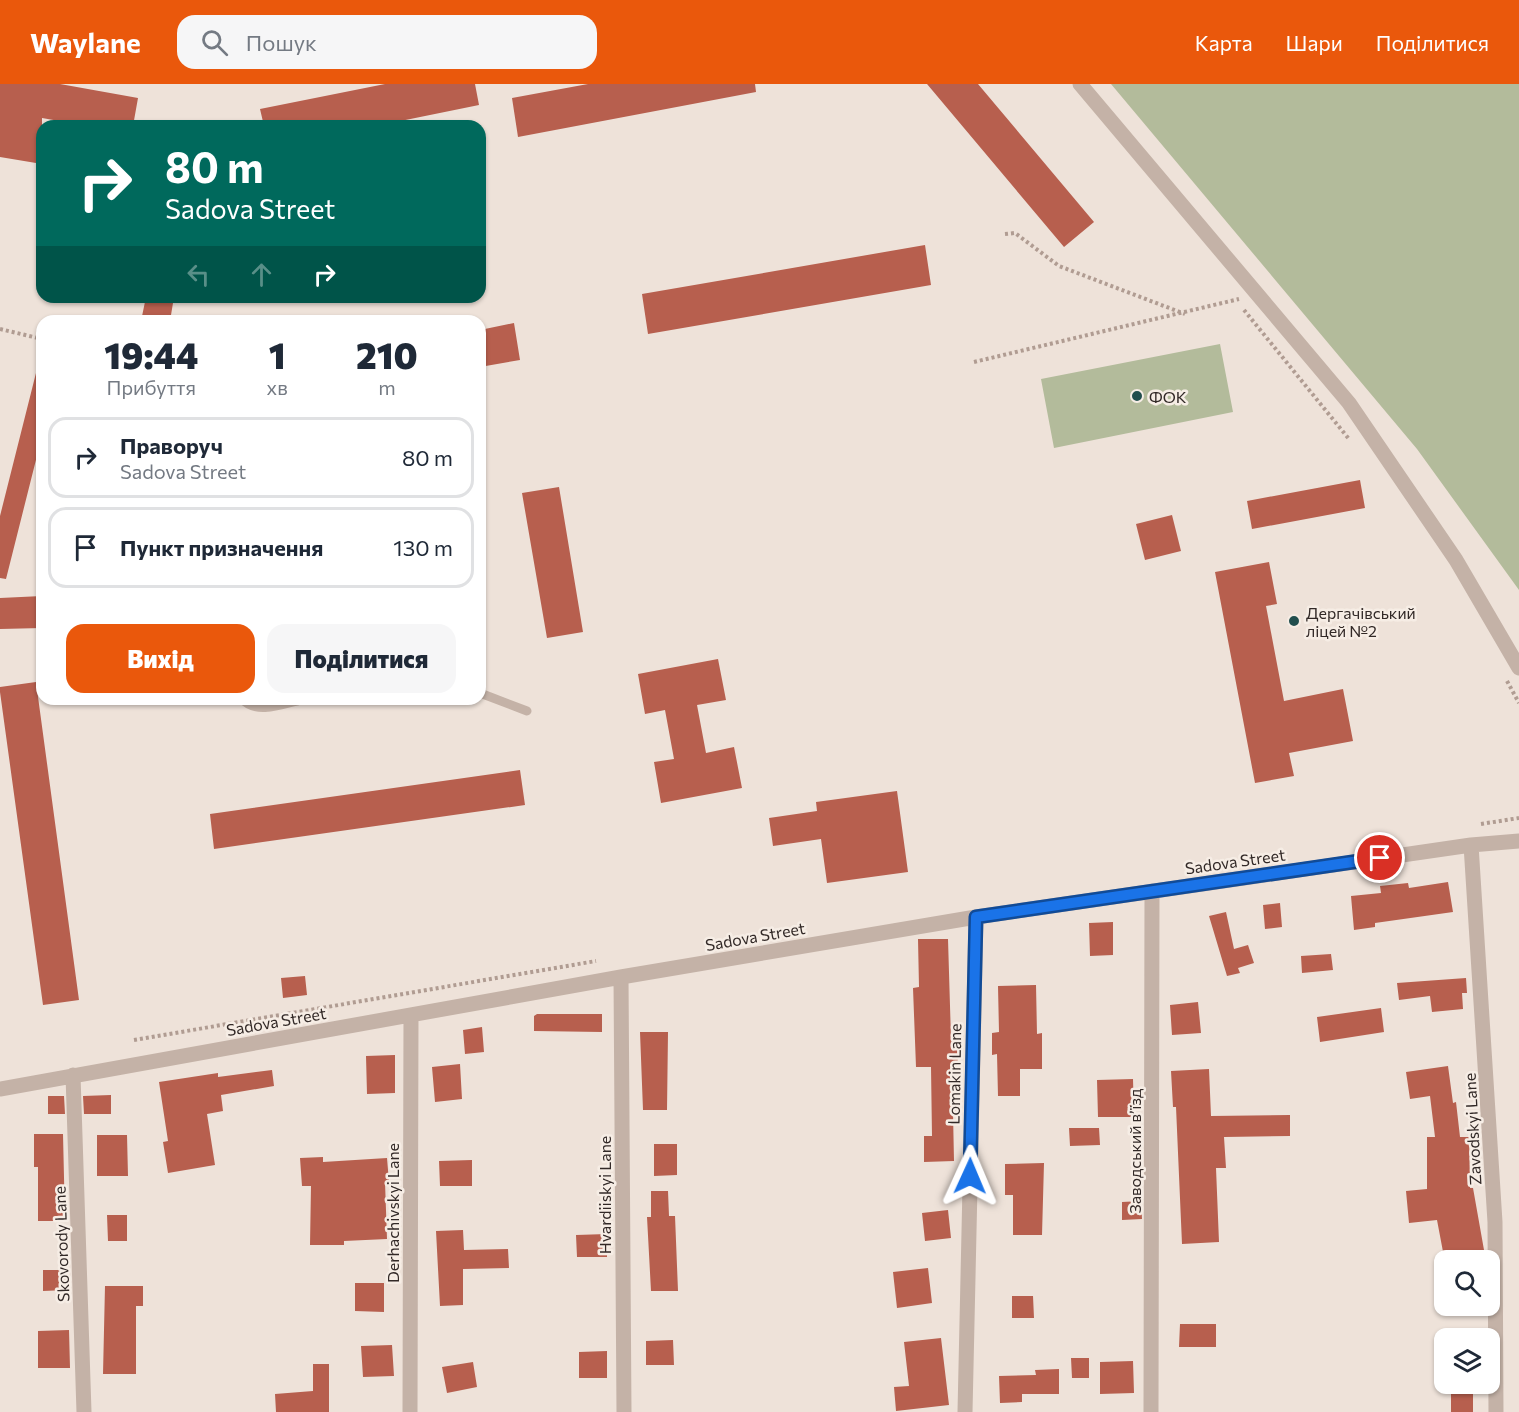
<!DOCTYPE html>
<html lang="uk">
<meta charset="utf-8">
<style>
:root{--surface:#fff;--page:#f6f6f7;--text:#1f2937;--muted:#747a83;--line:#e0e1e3;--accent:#ea580c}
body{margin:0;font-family:Commissioner,sans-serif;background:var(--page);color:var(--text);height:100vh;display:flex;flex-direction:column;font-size:22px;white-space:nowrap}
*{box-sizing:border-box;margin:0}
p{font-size:20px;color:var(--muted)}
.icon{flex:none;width:33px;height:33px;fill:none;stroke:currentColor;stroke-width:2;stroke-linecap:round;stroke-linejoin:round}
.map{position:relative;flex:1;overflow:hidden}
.drawer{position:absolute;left:36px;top:231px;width:450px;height:390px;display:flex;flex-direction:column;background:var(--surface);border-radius:18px;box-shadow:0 2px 4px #0004}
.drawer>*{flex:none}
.hud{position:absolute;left:36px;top:36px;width:450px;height:183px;border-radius:18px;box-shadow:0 2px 4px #0004;background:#00695c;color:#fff;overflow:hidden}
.tools{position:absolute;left:1434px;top:1166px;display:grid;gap:12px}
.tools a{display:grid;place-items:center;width:66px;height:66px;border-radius:12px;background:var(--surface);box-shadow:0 2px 4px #0004;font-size:30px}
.pin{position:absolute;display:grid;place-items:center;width:51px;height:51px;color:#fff;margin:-26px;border:3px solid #fff;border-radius:50%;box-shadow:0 2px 6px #0007}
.me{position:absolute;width:66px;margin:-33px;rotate:1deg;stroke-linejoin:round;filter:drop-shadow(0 0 4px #0008)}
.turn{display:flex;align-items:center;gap:21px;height:126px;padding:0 30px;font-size:27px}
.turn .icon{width:78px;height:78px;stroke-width:2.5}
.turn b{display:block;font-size:42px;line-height:51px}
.lanes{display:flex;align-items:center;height:57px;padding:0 30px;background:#0003;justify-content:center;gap:30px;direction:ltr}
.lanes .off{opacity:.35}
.eta{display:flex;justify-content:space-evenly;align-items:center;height:102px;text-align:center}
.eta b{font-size:36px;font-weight:800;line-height:42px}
.primary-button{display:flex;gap:12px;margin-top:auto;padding:12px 30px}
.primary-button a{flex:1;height:69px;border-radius:18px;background:var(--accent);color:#fff;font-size:24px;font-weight:800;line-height:69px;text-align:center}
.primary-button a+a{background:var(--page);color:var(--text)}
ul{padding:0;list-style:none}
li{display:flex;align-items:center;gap:18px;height:81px;margin:0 12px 9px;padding:0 18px;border:3px solid var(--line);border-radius:18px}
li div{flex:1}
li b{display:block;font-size:22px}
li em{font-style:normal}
header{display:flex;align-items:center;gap:36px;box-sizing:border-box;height:84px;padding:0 30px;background:var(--accent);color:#fff}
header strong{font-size:28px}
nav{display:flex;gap:33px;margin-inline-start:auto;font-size:21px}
.search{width:420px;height:54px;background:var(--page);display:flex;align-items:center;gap:15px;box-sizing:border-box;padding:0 21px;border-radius:18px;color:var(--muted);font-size:22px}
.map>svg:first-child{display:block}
</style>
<header>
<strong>Waylane</strong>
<div class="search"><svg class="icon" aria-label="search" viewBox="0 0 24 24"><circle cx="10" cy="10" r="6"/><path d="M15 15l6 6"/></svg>Пошук</div>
<nav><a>Карта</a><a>Шари</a><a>Поділитися</a></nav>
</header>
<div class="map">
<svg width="1519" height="1328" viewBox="0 0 1519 1328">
<rect width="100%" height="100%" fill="#eee2d9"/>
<!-- green -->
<path fill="#b3bb9b" d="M1111,0H1519V506L1417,365Z
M1220,260L1233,328L1054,364L1041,295Z"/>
<!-- building -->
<path fill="#b75f4e" d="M0,0H60L138,14L133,42H88L42,34V80L0,73Z
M385,0H475L479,21L376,42H264L260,25Z
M588,0H755L756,8L518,53L512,14Z
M927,0H978L1094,138L1064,163Z
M925,161L931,201L648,250L642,210Z
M146,213H174L170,237H141Z
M514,239L520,276L480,283V246Z
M36,289H42V352L6,495L0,494V432Z
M1360,396L1365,424L1252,445L1247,417Z
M559,403L583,548L547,554L522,409Z
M1172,431L1181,467L1145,476L1136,440Z
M1269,478L1277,520L1266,522L1284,617L1343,605L1353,657L1289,669L1294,692L1255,699L1215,488Z
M42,512V544L0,545V514Z
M718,575L726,616L697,621L706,669L734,663L742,704L661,719L654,678L674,675L665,626L645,630L638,590Z
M36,598L79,916L43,921L0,608V603Z
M520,686L525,721L214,765L210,730Z
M897,707L908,788L827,799L821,755L773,762L769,734L817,727L816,718Z
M1448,798L1453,828L1375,839V843L1354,846L1351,812L1381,809L1380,802L1408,799L1409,804Z
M1280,819L1282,843L1265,845L1263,821Z
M1226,828L1234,865L1248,861L1254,879L1238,884L1240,889L1227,892L1209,832Z
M1113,838V871L1090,872L1089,839Z
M918,855H948L951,955H958L957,1029H953L954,1077L924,1078V1052H932L931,983H916L913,904L919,903Z
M1331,870L1333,886L1302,889L1301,872Z
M305,892L307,911L283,914L281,894Z
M1466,894L1467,909H1462L1463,925L1432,928L1430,912L1399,916L1397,899Z
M1036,901L1037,950L1042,949V985H1020V1012H998L997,970L992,971V949L999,948L998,902Z
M1198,918L1201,949L1172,951L1170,921Z
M1381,924L1384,948L1320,958L1317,933Z
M537,930H602V948L534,947V932Z
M482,943L484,968L465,970L463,946Z
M640,948H668L667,1026H643Z
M395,971V1009L367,1010L366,972Z
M460,980L462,1015L435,1018L432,983Z
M1448,982L1453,1019L1456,1018L1460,1053H1469L1470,1104H1473L1484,1166L1444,1173L1437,1136L1409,1139L1406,1107L1427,1105V1053H1435L1430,1012L1410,1015L1406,988Z
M1209,985L1211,1032L1290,1031V1052L1224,1053L1226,1084H1216L1219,1158L1182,1160L1176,1023H1173L1171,987Z
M272,986L274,1002L221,1011L223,1027L207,1030L215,1081L168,1089L163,1058L168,1057L159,998L218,989V993Z
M1133,995L1134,1033H1098L1097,996Z
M111,1011V1030H84L83,1012Z
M48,1012H64L65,1030H48Z
M1069,1044H1099L1100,1061L1070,1062Z
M34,1050H63L65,1137H38V1083H34Z
M97,1051H127L128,1092H97Z
M654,1060H677V1091L654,1092Z
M323,1073V1078L387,1074L389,1098H385L387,1155L344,1157V1161H310L311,1102H302L300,1074Z
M472,1076V1102H440L439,1077Z
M1044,1079L1042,1151H1013V1111H1005V1080Z
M651,1107H668L669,1132H675L678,1207H651L647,1133H651Z
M1141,1117L1142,1135L1122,1136V1118Z
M948,1126L951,1154L925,1157L922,1129Z
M107,1131H127V1157H108Z
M463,1146L464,1166L508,1165L509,1184L463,1185V1221L440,1222L436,1147Z
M607,1150V1173H577L576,1151Z
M928,1184L932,1219L897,1224L893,1188Z
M43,1186H68L67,1206L43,1207Z
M355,1199H384V1228L355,1227Z
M105,1202H143V1222H136V1290H103Z
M1012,1212H1033L1034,1234H1012Z
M1180,1240H1216V1263H1179Z
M69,1246L70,1284H38V1247Z
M941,1254L949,1321L896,1327L894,1303L909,1302L904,1258Z
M673,1256L674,1281H646V1257Z
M392,1261L394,1292L363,1293L361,1262Z
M607,1267V1294H579V1268Z
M1071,1274H1089V1294H1072Z
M1133,1277L1134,1309L1100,1310V1278Z
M473,1278L477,1303L447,1309L442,1283Z
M313,1280H329V1328H276L275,1310L313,1307Z
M1059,1285V1310H1022V1318L1000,1319L999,1292L1036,1291L1035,1286Z
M1451,1306H1473V1328H1451Z"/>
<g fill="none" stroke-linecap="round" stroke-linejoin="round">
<!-- path -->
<path stroke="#b09c92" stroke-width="4" stroke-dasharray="3 3" stroke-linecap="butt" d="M1005,150L1015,149L1059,182L1185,230
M1244,226L1349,355
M0,245L42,255
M974,278L1239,215
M1507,597L1519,619
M1481,740L1519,734
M134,956L596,877"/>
<!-- service -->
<path stroke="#c4b2a7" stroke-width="9" d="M480,609L527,627
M242,615C256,632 286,619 305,615"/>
<!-- minor -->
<path stroke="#c4b2a7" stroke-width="15" d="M1471,761L1495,1138L1496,1328
M621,893L624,1328
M73,991L84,1328
M0,1005L621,893L976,833L1471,761L1519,757
M410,1328L411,931
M965,1328L976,833
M1151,1328L1152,807"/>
<!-- tertiary -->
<path stroke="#c4b2a7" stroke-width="15" d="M1080,0L1349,319L1456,476L1519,584"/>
</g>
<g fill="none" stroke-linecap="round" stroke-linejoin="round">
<defs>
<path id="route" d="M970,1092L976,833L1380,774"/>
</defs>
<!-- route casing -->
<use href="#route" stroke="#114b97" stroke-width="15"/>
<!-- route -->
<use href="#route" stroke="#1a73e8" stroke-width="10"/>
</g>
<!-- markers -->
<g fill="#214e4d" stroke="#f6ede5" stroke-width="2">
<circle cx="1137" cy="312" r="6"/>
<circle cx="1294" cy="537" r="6"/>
</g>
<g text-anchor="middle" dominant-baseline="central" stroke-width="5" stroke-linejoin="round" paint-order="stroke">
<!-- poi labels -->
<g font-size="16" fill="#322927" stroke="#f6ede5" text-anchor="start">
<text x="1149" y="312">ФОК</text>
<text x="1306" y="528">Дергачівський<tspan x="1306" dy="18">ліцей №2</tspan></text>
</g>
<!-- street labels -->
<g font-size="16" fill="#322927" stroke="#f6ede5">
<text transform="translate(1235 777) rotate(-8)">Sadova Street</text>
<text transform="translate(755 852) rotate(-10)">Sadova Street</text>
<text transform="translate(276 937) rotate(-10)">Sadova Street</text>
<text transform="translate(954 990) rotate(-89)">Lomakin Lane</text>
<text transform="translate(1472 1045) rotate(-93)">Zavodskyi Lane</text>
<text transform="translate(1134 1067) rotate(-90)">Заводський в’їзд</text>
<text transform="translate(604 1111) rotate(-90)">Hvardiiskyi Lane</text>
<text transform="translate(392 1129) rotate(-90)">Derhachivskyi Lane</text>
<text transform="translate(61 1160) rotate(-92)">Skovorody Lane</text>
</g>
</g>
</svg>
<div class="tools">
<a><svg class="icon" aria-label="search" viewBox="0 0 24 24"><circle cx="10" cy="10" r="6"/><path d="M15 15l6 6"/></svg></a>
<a><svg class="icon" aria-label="layers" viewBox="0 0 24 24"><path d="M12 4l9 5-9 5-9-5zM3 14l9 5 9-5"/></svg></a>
</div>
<div class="pin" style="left:1380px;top:774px;background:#d93025"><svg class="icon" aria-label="arrive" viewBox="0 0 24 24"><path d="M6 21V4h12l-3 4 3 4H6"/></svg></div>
<svg class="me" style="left:970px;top:1092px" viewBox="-20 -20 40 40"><path d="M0-17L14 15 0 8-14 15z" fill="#1a73e8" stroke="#fff" stroke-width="4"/></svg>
<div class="hud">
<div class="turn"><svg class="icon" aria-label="right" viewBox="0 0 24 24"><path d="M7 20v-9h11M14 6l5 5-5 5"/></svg><div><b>80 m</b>Sadova Street</div></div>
<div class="lanes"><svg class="icon off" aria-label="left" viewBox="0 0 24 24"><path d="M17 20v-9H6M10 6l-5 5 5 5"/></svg><svg class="icon off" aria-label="ahead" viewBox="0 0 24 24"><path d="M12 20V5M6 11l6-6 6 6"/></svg><svg class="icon" aria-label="right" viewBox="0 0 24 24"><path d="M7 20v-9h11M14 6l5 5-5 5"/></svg></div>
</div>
<section class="drawer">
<div class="eta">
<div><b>19:44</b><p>Прибуття</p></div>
<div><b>1</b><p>хв</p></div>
<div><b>210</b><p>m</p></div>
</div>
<ul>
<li><svg class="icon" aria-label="right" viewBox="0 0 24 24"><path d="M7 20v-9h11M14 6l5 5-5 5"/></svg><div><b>Праворуч</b><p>Sadova Street</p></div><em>80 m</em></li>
<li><svg class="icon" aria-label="arrive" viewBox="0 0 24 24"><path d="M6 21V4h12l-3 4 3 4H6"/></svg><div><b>Пункт призначення</b></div><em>130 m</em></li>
</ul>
<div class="primary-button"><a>Вихід</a><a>Поділитися</a></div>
</section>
</div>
